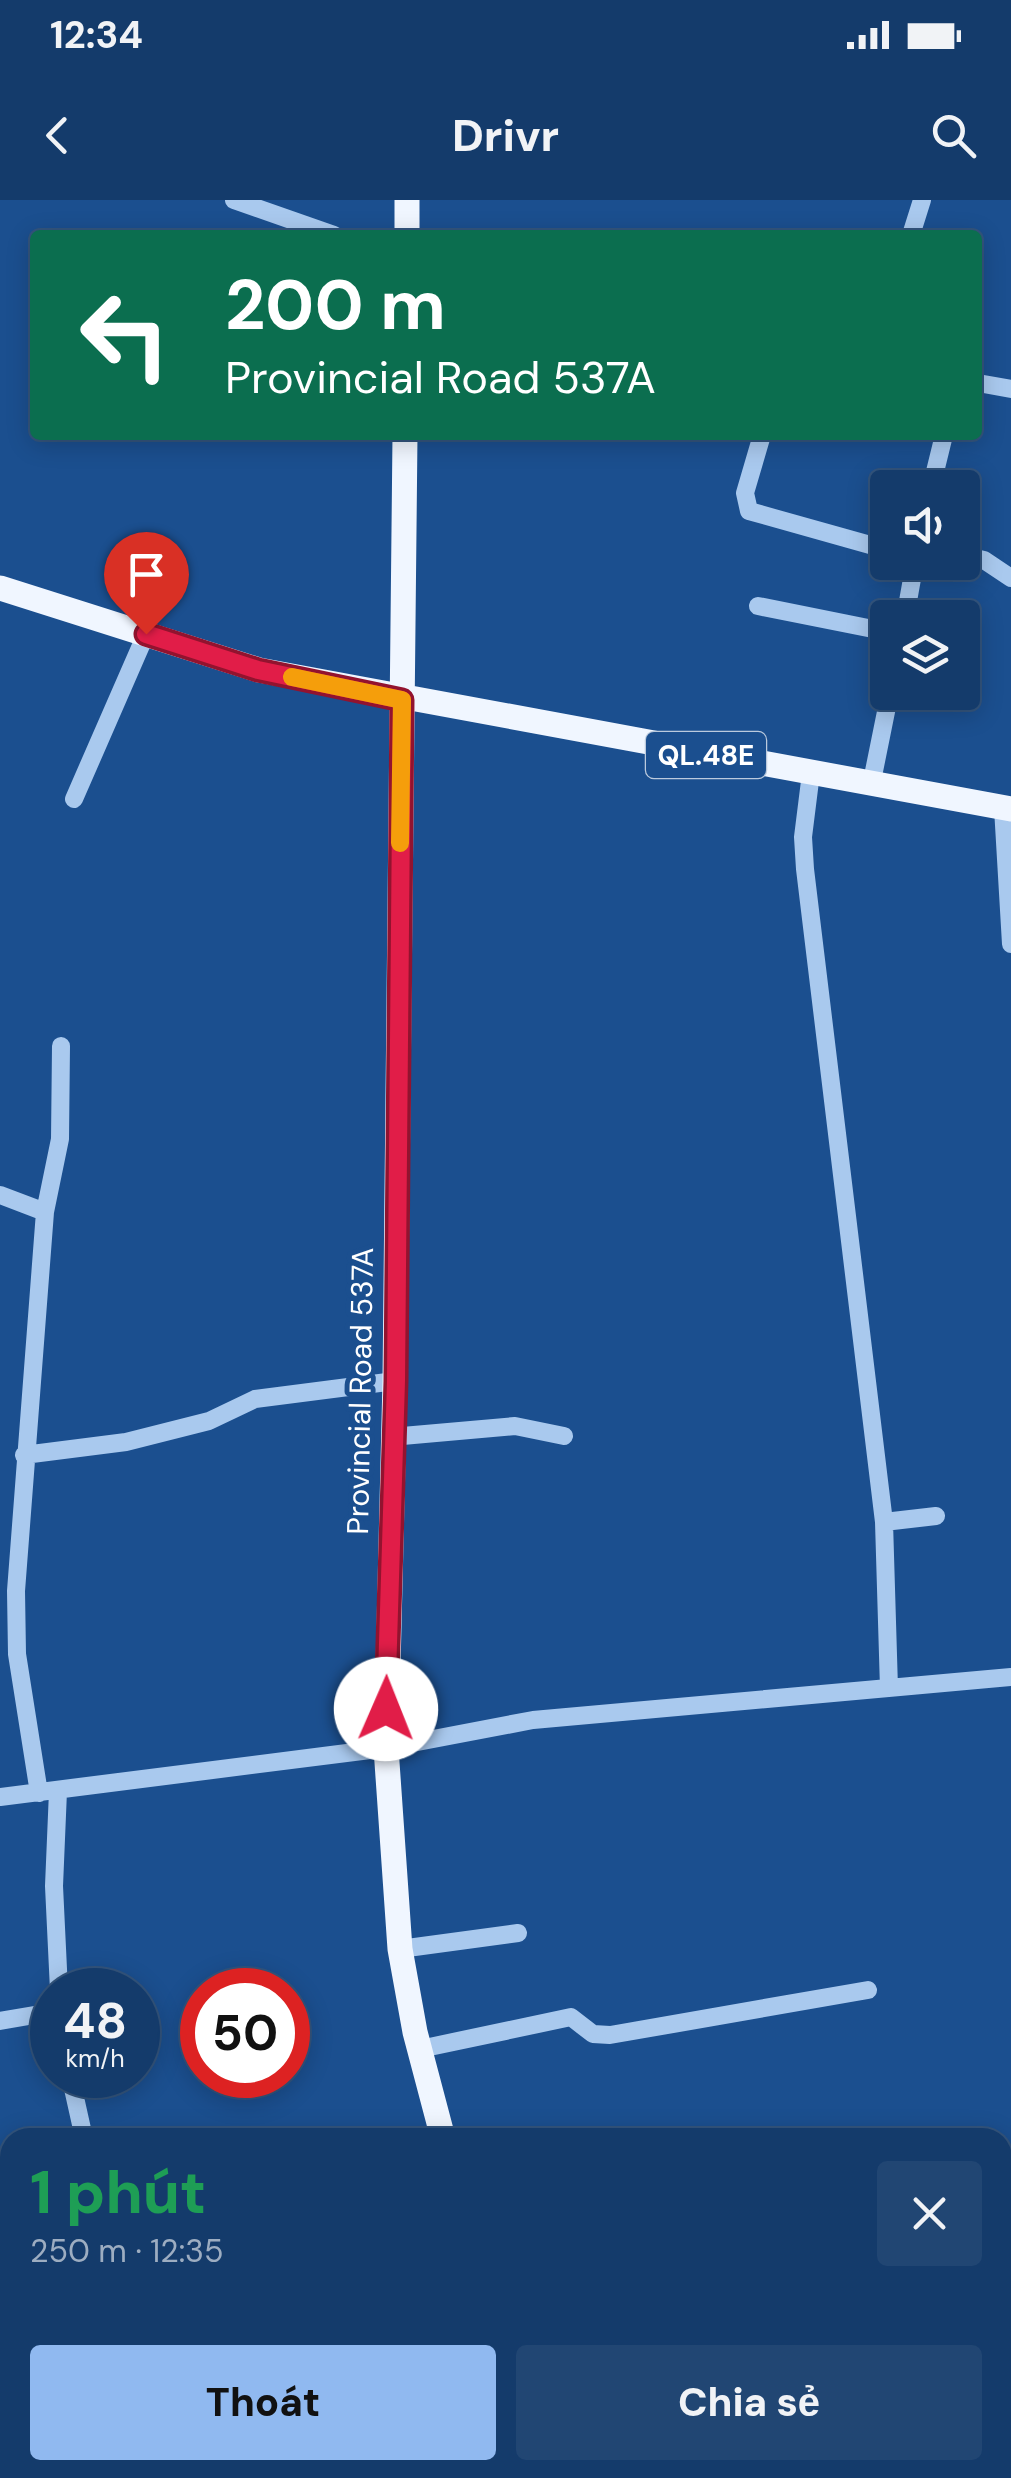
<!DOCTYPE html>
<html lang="vi">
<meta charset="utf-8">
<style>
:root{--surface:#143b6b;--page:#214673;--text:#f1f3f6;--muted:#9dadc1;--line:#33557e;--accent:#90b9f0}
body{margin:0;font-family:"DM Sans",sans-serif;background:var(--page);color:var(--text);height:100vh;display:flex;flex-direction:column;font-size:38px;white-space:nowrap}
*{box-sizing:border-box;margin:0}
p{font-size:32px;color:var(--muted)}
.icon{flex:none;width:55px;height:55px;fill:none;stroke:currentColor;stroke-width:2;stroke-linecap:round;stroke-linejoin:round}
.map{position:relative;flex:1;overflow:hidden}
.sheet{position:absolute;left:0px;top:1928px;width:1012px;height:352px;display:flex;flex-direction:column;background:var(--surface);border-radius:30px 30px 0 0;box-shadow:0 5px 25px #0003,0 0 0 2px var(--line)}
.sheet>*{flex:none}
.banner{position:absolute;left:30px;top:30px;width:952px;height:210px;border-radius:10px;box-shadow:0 5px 25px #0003,0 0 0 2px var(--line);background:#0b6e4f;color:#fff;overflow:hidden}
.fabs{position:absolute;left:870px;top:270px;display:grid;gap:20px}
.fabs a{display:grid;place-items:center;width:110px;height:110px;border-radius:10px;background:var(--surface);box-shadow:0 5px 25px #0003,0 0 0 2px var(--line);font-size:50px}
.speed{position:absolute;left:30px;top:1768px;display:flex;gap:20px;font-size:50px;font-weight:700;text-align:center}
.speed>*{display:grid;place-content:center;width:130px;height:130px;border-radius:50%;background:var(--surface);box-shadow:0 5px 25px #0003,0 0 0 2px var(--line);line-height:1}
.speed small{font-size:25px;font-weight:400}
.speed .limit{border:15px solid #d22;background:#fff;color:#111}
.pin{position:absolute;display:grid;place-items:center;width:85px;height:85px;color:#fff;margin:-102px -42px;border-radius:50% 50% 50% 0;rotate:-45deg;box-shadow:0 0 10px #0007}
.pin .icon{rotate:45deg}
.me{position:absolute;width:110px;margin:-55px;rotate:1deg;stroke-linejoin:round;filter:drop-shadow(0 0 8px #0008)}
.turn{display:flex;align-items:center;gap:35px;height:210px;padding:0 30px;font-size:45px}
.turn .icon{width:130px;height:130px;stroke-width:2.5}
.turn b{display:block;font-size:70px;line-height:85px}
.round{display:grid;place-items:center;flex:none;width:105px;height:105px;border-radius:10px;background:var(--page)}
.headline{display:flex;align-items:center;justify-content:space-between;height:170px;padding:0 30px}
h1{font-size:60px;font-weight:800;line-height:75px;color:#1e9e55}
.button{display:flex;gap:20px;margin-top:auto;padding:20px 30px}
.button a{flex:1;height:115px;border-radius:10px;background:var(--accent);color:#111;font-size:40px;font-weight:800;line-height:115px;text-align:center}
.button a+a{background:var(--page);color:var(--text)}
.status{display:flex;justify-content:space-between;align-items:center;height:70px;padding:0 50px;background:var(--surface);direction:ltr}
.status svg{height:28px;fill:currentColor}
header{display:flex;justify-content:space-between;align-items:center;height:130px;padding:0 30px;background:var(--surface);font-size:45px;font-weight:800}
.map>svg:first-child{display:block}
</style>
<div class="status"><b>12:34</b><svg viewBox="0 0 49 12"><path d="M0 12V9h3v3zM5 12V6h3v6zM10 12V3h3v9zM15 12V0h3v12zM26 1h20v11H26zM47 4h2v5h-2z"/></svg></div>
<header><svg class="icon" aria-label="back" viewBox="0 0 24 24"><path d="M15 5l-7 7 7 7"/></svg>Drivr<svg class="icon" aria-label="search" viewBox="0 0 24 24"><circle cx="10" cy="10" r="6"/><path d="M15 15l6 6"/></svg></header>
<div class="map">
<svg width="1011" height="2278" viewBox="0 0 1011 2278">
<rect width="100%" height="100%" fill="#1b4f8f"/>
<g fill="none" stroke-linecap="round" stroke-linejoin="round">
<!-- minor -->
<path stroke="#a9c9ee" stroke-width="18" d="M234,0L334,35
M911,35L922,0
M978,183L1011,189
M762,235L745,293L749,311L888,350
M931,288L944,235
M962,355L984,360L1011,378
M758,406L888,432
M905,418L915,362
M811,573L803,637L805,669L884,1322L889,1488
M872,581L890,492
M74,599L146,434
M1003,608L1011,744
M0,995L45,1012
M391,1237L515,1226L564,1236
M24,1255L126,1242L209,1221L255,1199L395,1181
M884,1322L936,1316
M58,1591L54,1686L59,1790
M39,1593L17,1454L16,1391L45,1012L60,939L61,846
M0,1597L386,1548L533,1520L1011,1477
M400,1749L518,1733
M0,1821L52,1812
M420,1849L571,1817L593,1834L610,1835L868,1790
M70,1875L84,1938
M154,2270L155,2278"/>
<!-- major -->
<path stroke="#f0f6ff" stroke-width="25" d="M407,35V0
M405,235L395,1181L386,1548L400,1749L415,1832L443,1938
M0,388L259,470L1011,609
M672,2270L678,2278"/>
</g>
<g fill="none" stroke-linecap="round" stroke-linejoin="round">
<defs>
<path id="route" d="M146,434L258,470L402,500L396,1181L386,1509"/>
</defs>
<!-- route casing -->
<use href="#route" stroke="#92132f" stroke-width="25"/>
<!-- route -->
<use href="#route" stroke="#e11d48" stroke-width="18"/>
<!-- slow -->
<path stroke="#f59e0b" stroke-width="18" d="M292,477L402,500L400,643"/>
</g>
<g text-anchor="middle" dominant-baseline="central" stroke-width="10" stroke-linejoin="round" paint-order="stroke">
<!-- shield labels -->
<rect fill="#1b4f8f" stroke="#bbcadd" stroke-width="2.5" x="646" y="532" width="120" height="46" rx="8"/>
<g font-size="28" font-weight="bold" fill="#fff">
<text x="706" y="555">QL.48E</text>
</g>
<!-- street labels -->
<g font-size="30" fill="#fff" stroke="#1b4f8f">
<text transform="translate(360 1191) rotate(-89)">Provincial Road 537A</text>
</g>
</g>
</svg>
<div class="fabs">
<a><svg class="icon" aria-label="sound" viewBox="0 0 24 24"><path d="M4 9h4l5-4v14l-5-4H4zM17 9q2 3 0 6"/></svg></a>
<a><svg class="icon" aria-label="layers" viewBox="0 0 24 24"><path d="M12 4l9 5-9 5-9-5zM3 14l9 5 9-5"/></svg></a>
</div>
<div class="speed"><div>48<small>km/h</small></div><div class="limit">50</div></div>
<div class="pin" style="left:146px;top:434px;background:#d93025"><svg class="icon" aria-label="arrive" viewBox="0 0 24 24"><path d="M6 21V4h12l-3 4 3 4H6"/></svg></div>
<svg class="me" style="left:386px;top:1509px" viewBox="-20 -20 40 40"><circle r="19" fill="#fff"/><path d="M0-13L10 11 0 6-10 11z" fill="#e11d48"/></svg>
<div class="banner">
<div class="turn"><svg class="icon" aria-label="left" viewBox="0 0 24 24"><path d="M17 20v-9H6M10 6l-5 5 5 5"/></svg><div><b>200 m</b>Provincial Road 537A</div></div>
</div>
<section class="sheet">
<div class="headline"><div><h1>1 phút</h1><p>250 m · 12:35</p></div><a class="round"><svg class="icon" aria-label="close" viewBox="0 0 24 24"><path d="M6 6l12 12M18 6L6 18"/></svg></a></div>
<div class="button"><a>Thoát</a><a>Chia sẻ</a></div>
</section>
</div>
